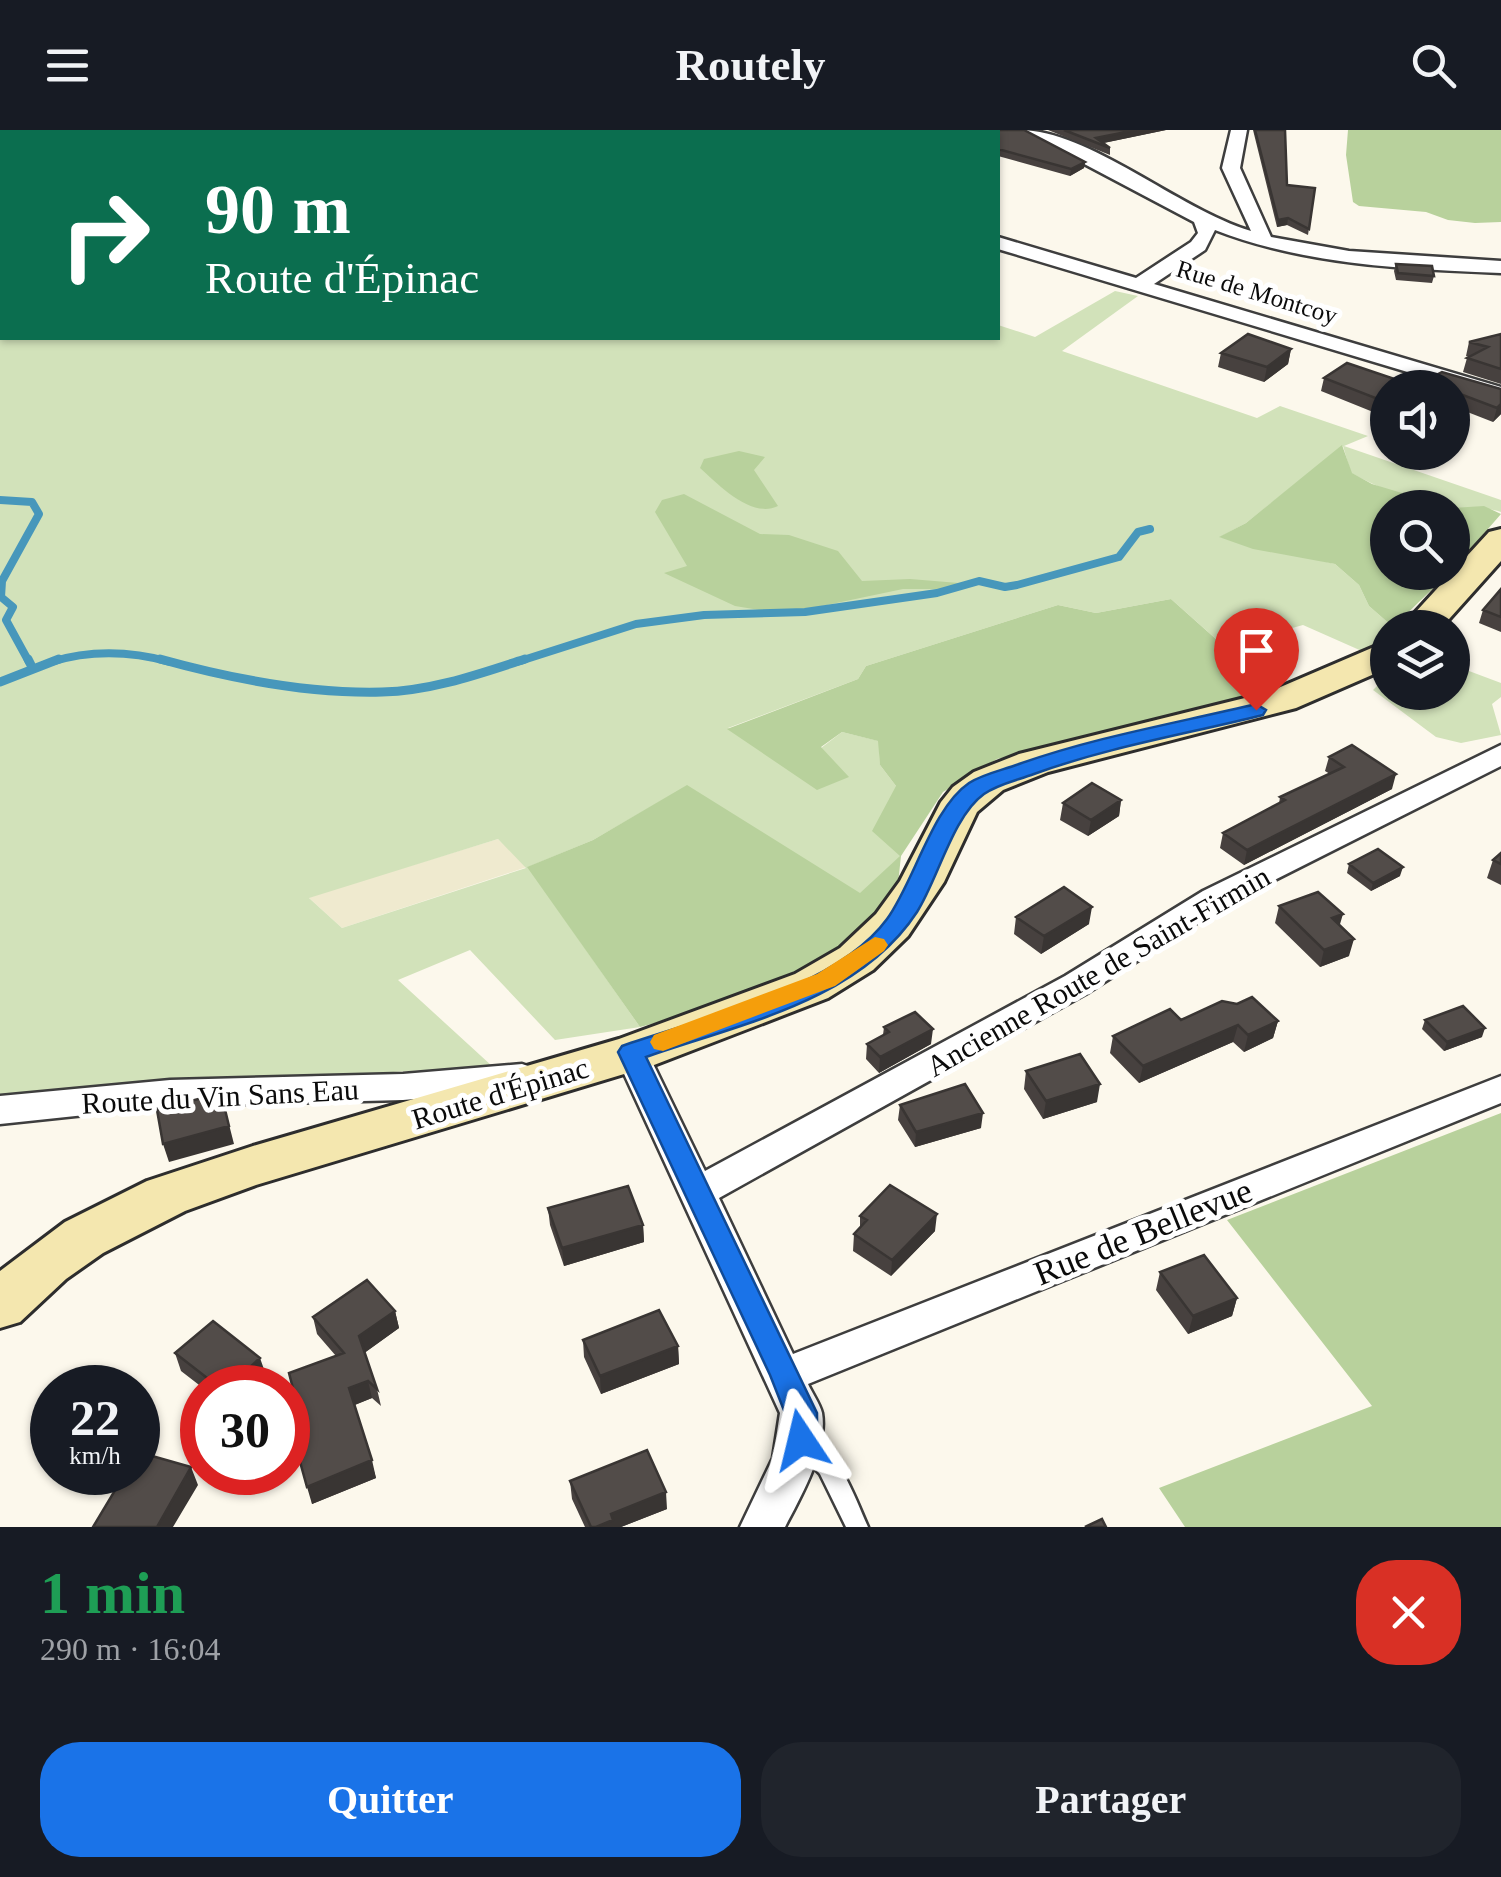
<!DOCTYPE html>
<html lang="fr">
<meta charset="utf-8">
<style>
:root{--surface:#171b24;--page:#20242c;--text:#f1f3f6;--muted:#9ea1a6;--accent:#1a73e8}
body{margin:0;font-family:Georgia,serif;background:var(--page);color:var(--text);height:100vh;display:flex;flex-direction:column;font-size:38px;white-space:nowrap}
*{box-sizing:border-box;margin:0}
p{font-size:32px;color:var(--muted)}
.icon{flex:none;width:55px;height:55px;fill:none;stroke:currentColor;stroke-width:2;stroke-linecap:round;stroke-linejoin:round}
.map{position:relative;height:1397px;overflow:hidden}
.sheet{display:flex;flex-direction:column;background:var(--surface);flex:1}
.sheet>*{flex:none}
.hud{position:absolute;left:0px;top:0px;width:1000px;height:210px;box-shadow:0 2px 8px #0004;background:#0b6e4f;color:#fff;overflow:hidden}
.fabs{position:absolute;left:1370px;top:240px;display:grid;gap:20px}
.fabs a{display:grid;place-items:center;width:100px;height:100px;border-radius:50%;background:var(--surface);box-shadow:0 2px 8px #0004;font-size:50px}
.speed{position:absolute;left:30px;top:1235px;display:flex;gap:20px;font-size:50px;font-weight:700;text-align:center}
.speed>*{display:grid;place-content:center;width:130px;height:130px;border-radius:50%;background:var(--surface);box-shadow:0 2px 8px #0004;line-height:1}
.speed small{font-size:25px;font-weight:400}
.speed .limit{border:15px solid #d22;background:#fff;color:#111}
.pin{position:absolute;display:grid;place-items:center;width:85px;height:85px;color:#fff;margin:-102px -42px;border-radius:50% 50% 50% 0;rotate:-45deg;box-shadow:0 0 10px #0007}
.pin .icon{rotate:45deg}
.me{position:absolute;width:110px;margin:-55px;rotate:350deg;stroke-linejoin:round;filter:drop-shadow(0 0 8px #0008)}
.turn{display:flex;align-items:center;gap:35px;height:210px;padding:0 40px;font-size:45px}
.turn .icon{width:130px;height:130px;stroke-width:2.5}
.turn b{display:block;font-size:70px;line-height:85px}
.round{display:grid;place-items:center;flex:none;width:105px;height:105px;border-radius:40px;background:var(--page)}
.head{display:flex;align-items:center;justify-content:space-between;height:170px;padding:0 40px}
h1{font-size:60px;font-weight:800;line-height:75px;color:#1e9e55}
.primary-button{display:flex;gap:20px;margin-top:auto;padding:20px 40px}
.primary-button a{flex:1;height:115px;border-radius:40px;background:var(--accent);color:#fff;font-size:40px;font-weight:800;line-height:115px;text-align:center}
.primary-button a+a{background:var(--page);color:var(--text)}
header{display:flex;justify-content:space-between;align-items:center;height:130px;padding:0 40px;background:var(--surface);font-size:45px;font-weight:800}
.map>svg:first-child{display:block}
</style>
<header><svg class="icon" aria-label="menu" viewBox="0 0 24 24"><path d="M4 6h16M4 12h16M4 18h16"/></svg>Routely<svg class="icon" aria-label="search" viewBox="0 0 24 24"><circle cx="10" cy="10" r="6"/><path d="M15 15l6 6"/></svg></header>
<div class="map">
<svg width="1501" height="1397" viewBox="0 0 1501 1397">
<rect width="100%" height="100%" fill="#fcf8ec"/>
<!-- farmland -->
<path fill="#efeacf" d="M498,709L527,737L342,798L308,767Z"/>
<!-- green -->
<path fill="#d2e2ba" fill-rule="evenodd" d="M0,63L2,208H998V195L1035,207L1115,161L1138,166L1062,221L1257,288L1280,276L1368,306L1344,316L1501,370V382C1481,375 1464,380 1444,377C1413,372 1379,358 1351,343L1343,316L1246,393L1220,407L1335,434L1359,455L1369,476L1393,497L1364,522L1303,495L1225,517L1171,469L1096,483L1058,475L866,536L858,549L728,598L761,621L848,647L821,618L842,602L879,611L880,635L896,656L901,726L860,764L687,656L593,710L528,737L640,897L555,910L470,820L398,850L492,936L0,966ZM498,709L526,738L342,798L309,768Z
M1453,535L1501,553V567L1492,574L1501,605L1461,613L1436,607L1373,560L1387,546L1388,562H1452Z"/>
<!-- forest -->
<path fill="#b8d19c" d="M1348,0H1501V92L1475,93L1448,90L1426,82L1359,76L1353,72L1346,25Z
M1342,315L1352,343L1372,354L1452,378H1388V442L1449,443L1393,497L1369,476L1359,455L1335,434L1253,419L1219,407L1246,393Z
M739,321L765,327L754,340L778,376C751,389 719,355 700,338L704,329Z
M684,364L760,404L789,405L838,421L862,451L910,449L959,453L951,459H903L784,484L735,476L664,443L687,436L655,382L662,370Z
M1484,376L1501,384L1453,439L1452,378Z
M1171,469L1273,560L1224,576L997,629L943,662L901,726L898,754L873,796L813,840L716,877L640,897L527,737L593,710L687,655L860,763L900,726L872,701L896,656L880,635L878,611L842,602L821,617L849,647L817,660L727,599L858,549L866,536L1058,475L1096,483Z
M1501,983V1397H1185L1159,1358L1372,1276L1227,1090Z"/>
<g fill="none" stroke-linecap="round" stroke-linejoin="round">
<!-- stream-far1 -->
<path stroke="#4797bb" stroke-width="8" d="M0,370L32,372L39,384L2,451L1,467L13,477L6,490L29,532
M51,532C90,520 130,521 170,532
M517,532L636,494L704,485L805,482L937,463L979,451L1005,457L1017,455L1119,427L1138,402L1150,399"/>
<!-- stream -->
<path stroke="#4797bb" stroke-width="9" d="M28,529L32,537
M160,529C232,549 307,564 382,562C431,561 479,544 525,529
M0,552L59,529"/>
<defs>
<path id="service" d="M804,1304C838,1317 854,1366 868,1397H846L820,1344L797,1320L793,1313L797,1306Z"/>
<path id="minor" d="M612,0H636L637,2H614Z
M1020,0C1089,0 1178,79 1251,101L1222,38L1231,0H1247L1240,38L1271,107L1349,121L1501,131V143C1404,139 1305,135 1215,100L1205,120L1154,154L1501,257V270L998,119V107L1136,148L1191,112L1198,103L1194,92Z
M1501,615V636L1225,775L1089,862L719,1068L793,1224L1501,946V973L808,1254C812,1263 820,1274 822,1283C828,1320 801,1366 785,1397H740L773,1328L780,1283L614,922L619,913L631,909L643,913L705,1041L1065,846L1203,761Z
M522,934L534,938L539,947L534,956L522,960L403,970L170,976L0,994V966L170,950L403,944Z"/>
<path id="secondary" d="M1501,399V431L1441,498H1401L1489,402Z
M1388,511V538L1296,578L1048,642L1003,660L977,682L944,752L908,806L873,840L828,868L654,935L256,1055L185,1081L103,1123L66,1149L20,1192L0,1198V1141L65,1092L147,1051L253,1016L619,909L795,844L840,818L876,784L900,751L941,672L953,657L974,642L1019,624L1269,562Z"/>
</defs>
<!-- service casing -->
<use href="#service" stroke="#3e3e3e" stroke-width="5"/>
<!-- minor casing -->
<use href="#minor" stroke="#3e3e3e" stroke-width="5"/>
<!-- secondary casing -->
<use href="#secondary" stroke="#2d2d2d" stroke-width="6"/>
<!-- service -->
<use href="#service" fill="#fff" fill-rule="evenodd"/>
<!-- minor -->
<use href="#minor" fill="#fff" fill-rule="evenodd"/>
<!-- secondary -->
<use href="#secondary" fill="#f4e7af" fill-rule="evenodd"/>
</g>
<!-- wall -->
<path fill="#47413f" d="M1048,0H1166L1103,13L1110,18V25Z
M1253,0H1285L1287,55L1315,58L1308,105L1287,95L1277,97Z
M998,2L1085,32L1084,38L1070,46L998,26Z
M1396,134L1434,146L1432,153L1396,150L1394,141Z
M1501,204V254L1463,242L1467,228L1470,227L1466,226L1469,212Z
M1291,219L1288,234L1264,252L1218,237L1221,223Z
M1324,248L1415,256L1501,259V284L1493,292L1452,276V258H1388V288L1321,261Z
M1501,459V502L1479,493L1483,480Z
M1329,627L1392,659L1244,735L1220,718L1223,703L1279,674L1280,667L1330,644L1325,641Z
M1121,670L1119,686L1088,706L1060,690L1063,673Z
M1501,723V755L1487,748L1493,730Z
M1349,734L1400,746L1371,761L1347,743Z
M1279,776L1340,795L1349,826L1320,837L1275,793Z
M1016,787L1089,794L1041,824L1014,804Z
M1181,890L1278,891L1273,908L1244,922L1233,912L1139,953L1110,923L1113,906Z
M1425,890L1482,907L1444,921L1422,899Z
M884,897L931,914L879,943L866,929L867,914L883,905Z
M1026,941L1097,972L1043,989L1024,959Z
M900,975L981,998L915,1017L898,990Z
M548,1078L643,1095L644,1112L564,1136L550,1095Z
M860,1086L935,1101L891,1146L853,1121L854,1104L860,1098Z
M1160,1142L1237,1168L1232,1186L1188,1204L1156,1160Z
M395,1181L399,1198L364,1223L377,1259L381,1276L372,1268L355,1275L376,1348L312,1374L307,1313L336,1226L317,1204L313,1187Z
M583,1210L678,1216L679,1234L601,1264L584,1227Z
M175,1223L266,1245L252,1258H203L181,1241Z
M570,1351L667,1379L621,1397H585L572,1369Z"/>
<!-- shaded-wall -->
<path fill="#393533" d="M449,0H475V2H437Z
M1136,0H1166L1099,14L1096,8Z
M1085,32L1084,38L1070,46L1071,39Z
M1288,88L1287,95L1277,97L1278,90Z
M1291,219L1288,234L1264,252L1267,237Z
M1501,274V284L1493,292L1497,278Z
M1396,644L1392,659L1244,735L1247,720Z
M1121,670L1119,686L1088,706L1091,690Z
M1403,737L1400,746L1371,761L1373,753Z
M1092,777L1089,794L1041,824L1044,806Z
M1343,784L1338,801L1332,788Z
M1354,809L1349,826L1320,837L1324,820Z
M1278,891L1273,908L1244,922L1248,905Z
M1238,895L1233,912L1139,953L1143,936Z
M1485,898L1482,907L1444,921L1447,912Z
M933,899L931,914L879,943L880,927Z
M1100,954L1097,972L1043,989L1046,971Z
M221,963L234,1014L169,1032L163,1014Z
M983,983L981,998L915,1017L916,1002Z
M937,1084L935,1101L891,1146L892,1130Z
M643,1095L644,1112L564,1136L562,1118Z
M1237,1168L1232,1186L1188,1204L1193,1186Z
M395,1181L399,1198L363,1224L359,1206Z
M678,1216L679,1234L601,1264L600,1246Z
M260,1228L266,1245L252,1258H227Z
M368,1251L372,1268L354,1275L349,1258Z
M372,1330L376,1348L312,1374L307,1357Z
M191,1337L198,1355L173,1397H157Z
M666,1362L667,1379L621,1397H596L611,1384Z"/>
<!-- building -->
<path fill="#524c49" stroke="#393533" stroke-width="2.5" d="M13,0H278L275,2H10Z
M343,0H449L437,2H341Z
M982,0H1024L1085,32L1071,39L998,19V2H978Z
M1064,0H1136L1096,8L1110,18Z
M1255,0H1285L1287,55L1315,58L1309,99L1288,88L1278,90Z
M1396,134L1432,136L1434,146L1398,143Z
M1248,204L1291,219L1267,237L1221,223Z
M1501,204V239L1467,228L1488,217L1469,212Z
M1347,233L1415,256L1442,242L1501,259V274L1497,278L1452,261V258H1388V273L1324,248Z
M1501,459V487L1483,480Z
M1352,615L1396,644L1247,720L1223,703L1285,670L1280,667L1344,637L1329,627Z
M1092,653L1121,670L1091,690L1063,673Z
M1378,719L1403,737L1373,753L1349,734Z
M1501,723V734L1493,730Z
M1064,757L1092,777L1044,806L1016,787Z
M1318,762L1343,784L1332,788L1354,809L1324,820L1279,776Z
M1252,867L1278,891L1248,905L1238,895L1143,936L1113,906L1170,879L1181,890L1222,871L1237,874Z
M1463,876L1485,898L1447,912L1425,890Z
M915,882L933,899L880,927L867,914L889,902L884,897Z
M1080,924L1100,954L1046,971L1026,941Z
M965,954L983,983L916,1002L900,975Z
M221,963L229,996L163,1014L157,980Z
M890,1055L937,1084L892,1130L854,1104L867,1090L860,1086Z
M628,1056L643,1095L562,1118L548,1078Z
M1204,1125L1237,1168L1193,1186L1160,1142Z
M367,1150L395,1181L359,1206L377,1259L368,1251L349,1258L372,1330L307,1357L296,1317L307,1313L289,1243L344,1223L313,1187Z
M659,1180L678,1216L600,1246L583,1210Z
M213,1191L260,1228L227,1258H220L175,1223Z
M647,1320L666,1362L611,1384L613,1390L596,1397H591L570,1351Z
M138,1322L191,1337L157,1397H93L126,1342H138Z
M1102,1389L1106,1397H1085Z"/>
<!-- route -->
<path fill="#1a73e8" stroke="#114b97" stroke-width="2.5" d="M1256,574L1266,580L1263,585C1187,604 1108,617 1034,644C1018,650 998,654 984,664C953,686 938,749 917,782C859,871 740,894 646,927L817,1283V1310L812,1321L801,1325L790,1321L785,1310V1283L770,1245L618,922L622,916C701,888 836,859 887,789C914,752 932,678 969,653C983,644 1003,640 1019,634C1095,607 1177,593 1256,574Z"/>
<!-- slow -->
<path fill="#f59e0b" d="M875,807L884,809L888,815L884,821L835,856L663,921L654,919L650,912L654,905L817,844Z"/>
<g text-anchor="middle" dominant-baseline="central" stroke-width="10" stroke-linejoin="round" paint-order="stroke">
<!-- far-street labels -->
<g font-size="25" fill="#0b0b0b" stroke="#fff">
<text transform="translate(1257 162) rotate(17)">Rue de Montcoy</text>
</g>
<!-- street labels -->
<g font-size="30" fill="#0b0b0b" stroke="#fff">
<text transform="translate(1098 841) rotate(-30)">Ancienne Route de Saint-Firmin</text>
<text transform="translate(500 963) rotate(-17)">Route d'Épinac</text>
<text transform="translate(220 966) rotate(-3)">Route du Vin Sans Eau</text>
</g>
<!-- near-street labels -->
<g font-size="35" fill="#0b0b0b" stroke="#fff">
<text transform="translate(1143 1102) rotate(-22)">Rue de Bellevue</text>
</g>
</g>
</svg>
<div class="fabs">
<a><svg class="icon" aria-label="sound" viewBox="0 0 24 24"><path d="M4 9h4l5-4v14l-5-4H4zM17 9q2 3 0 6"/></svg></a>
<a><svg class="icon" aria-label="search" viewBox="0 0 24 24"><circle cx="10" cy="10" r="6"/><path d="M15 15l6 6"/></svg></a>
<a><svg class="icon" aria-label="layers" viewBox="0 0 24 24"><path d="M12 4l9 5-9 5-9-5zM3 14l9 5 9-5"/></svg></a>
</div>
<div class="speed"><div>22<small>km/h</small></div><div class="limit">30</div></div>
<div class="pin" style="left:1256px;top:580px;background:#d93025"><svg class="icon" aria-label="arrive" viewBox="0 0 24 24"><path d="M6 21V4h12l-3 4 3 4H6"/></svg></div>
<svg class="me" style="left:801px;top:1310px" viewBox="-20 -20 40 40"><path d="M0-17L14 15 0 8-14 15z" fill="#1a73e8" stroke="#fff" stroke-width="4"/></svg>
<div class="hud">
<div class="turn"><svg class="icon" aria-label="right" viewBox="0 0 24 24"><path d="M7 20v-9h11M14 6l5 5-5 5"/></svg><div><b>90 m</b>Route d'Épinac</div></div>
</div>
</div>
<section class="sheet">
<div class="head"><div><h1>1 min</h1><p>290 m · 16:04</p></div><a class="round" style="background:#d93025;color:#fff"><svg class="icon" aria-label="close" viewBox="0 0 24 24"><path d="M6 6l12 12M18 6L6 18"/></svg></a></div>
<div class="primary-button"><a>Quitter</a><a>Partager</a></div>
</section>
